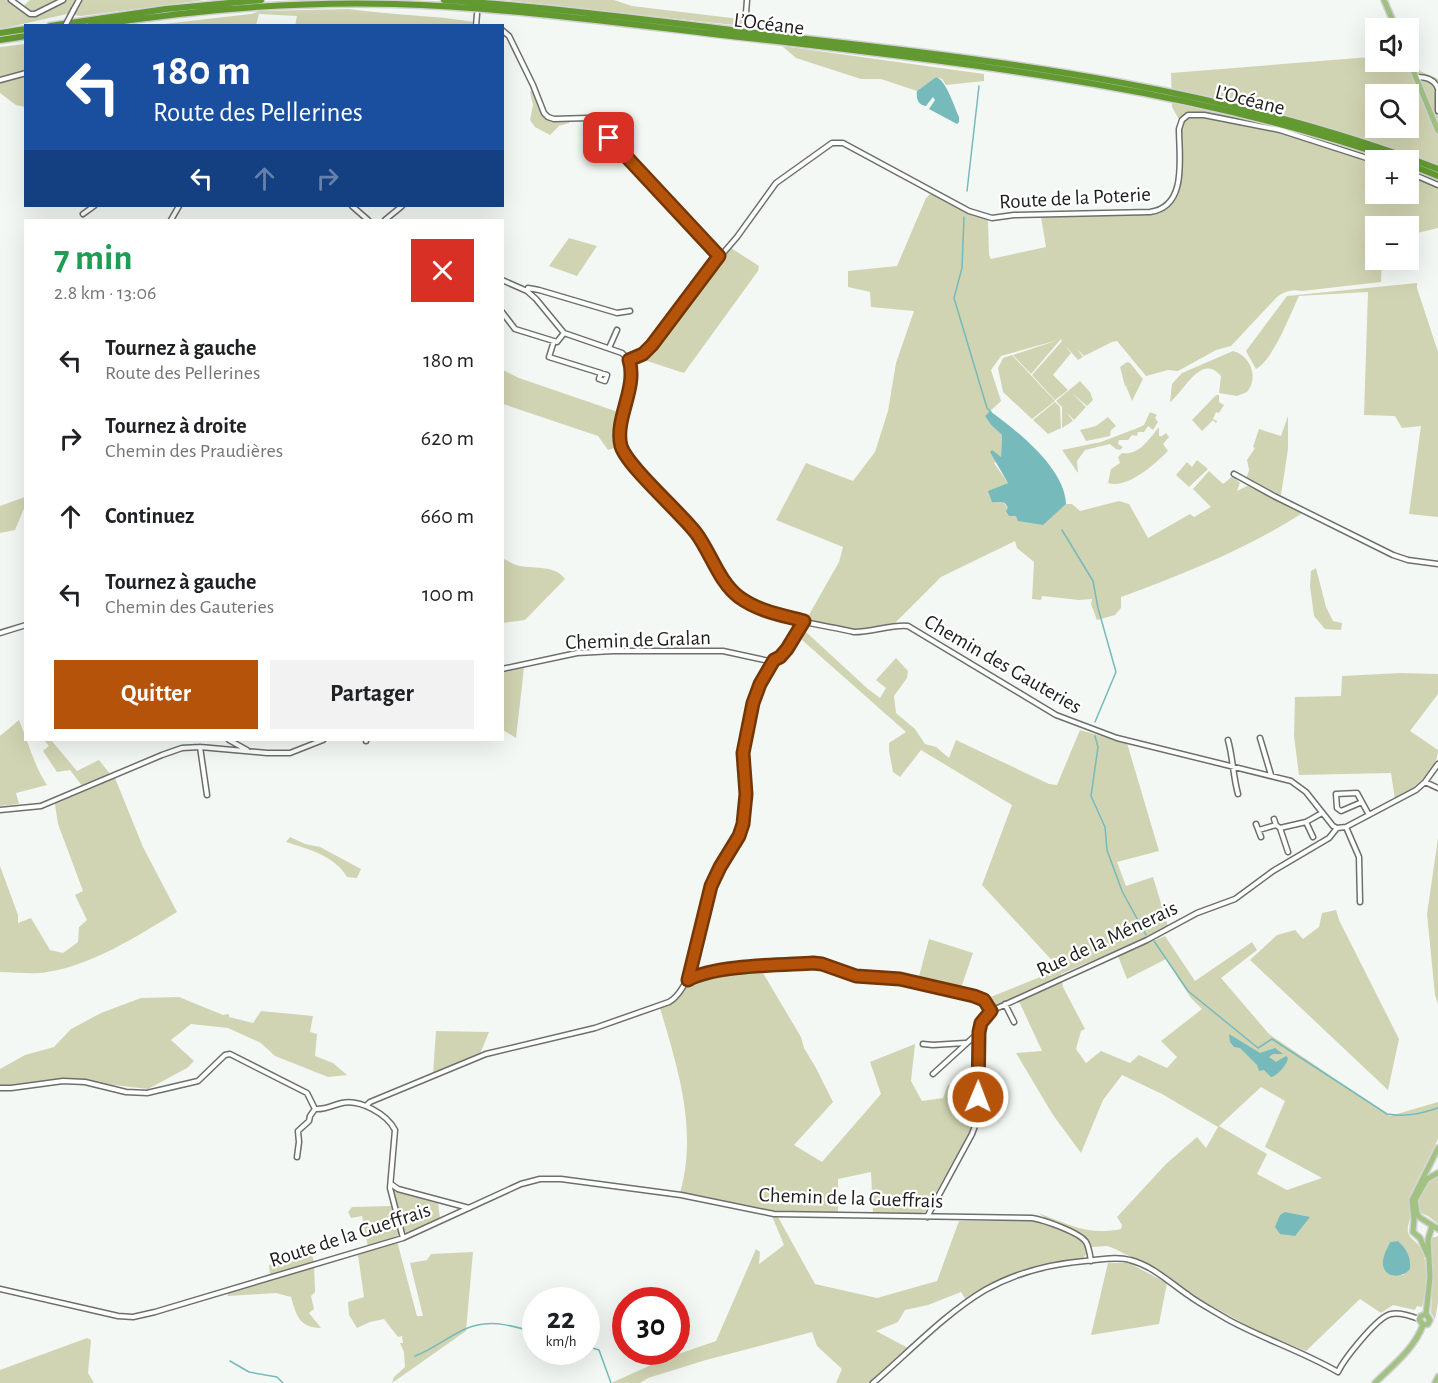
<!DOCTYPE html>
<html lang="fr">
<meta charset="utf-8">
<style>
:root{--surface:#fff;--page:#f2f2f2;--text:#202124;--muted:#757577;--accent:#b45309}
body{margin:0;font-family:"Alegreya Sans",sans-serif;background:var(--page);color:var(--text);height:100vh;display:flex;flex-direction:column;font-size:22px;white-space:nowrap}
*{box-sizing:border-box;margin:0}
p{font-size:20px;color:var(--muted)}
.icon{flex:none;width:33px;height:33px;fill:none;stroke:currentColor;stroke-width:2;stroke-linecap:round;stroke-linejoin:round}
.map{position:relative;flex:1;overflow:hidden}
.sheet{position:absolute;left:24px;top:219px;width:480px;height:522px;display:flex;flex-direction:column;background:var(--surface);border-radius:0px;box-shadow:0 6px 24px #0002}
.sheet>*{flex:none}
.banner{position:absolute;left:24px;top:24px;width:480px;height:183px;border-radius:0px;box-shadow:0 6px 24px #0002;background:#1a4fa0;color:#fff;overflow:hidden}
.buttons{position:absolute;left:1365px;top:18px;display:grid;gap:12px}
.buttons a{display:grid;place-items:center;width:54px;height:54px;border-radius:0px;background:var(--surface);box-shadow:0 6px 24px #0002;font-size:30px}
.speed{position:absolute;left:522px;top:1287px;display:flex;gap:12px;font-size:30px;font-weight:700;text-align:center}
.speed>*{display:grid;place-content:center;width:78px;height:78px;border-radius:50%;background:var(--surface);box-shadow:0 6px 24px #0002;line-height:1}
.speed small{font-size:15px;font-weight:400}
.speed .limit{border:9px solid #d22;background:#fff;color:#111}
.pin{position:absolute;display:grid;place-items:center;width:51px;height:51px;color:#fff;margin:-26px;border-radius:12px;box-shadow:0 3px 9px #0006}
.me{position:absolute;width:66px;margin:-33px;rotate:1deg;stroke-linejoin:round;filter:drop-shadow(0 0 4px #0008)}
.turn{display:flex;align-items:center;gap:21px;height:126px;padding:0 30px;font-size:27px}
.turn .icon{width:78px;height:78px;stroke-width:2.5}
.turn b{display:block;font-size:42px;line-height:51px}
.lanes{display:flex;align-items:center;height:57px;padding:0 30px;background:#0003;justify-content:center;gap:30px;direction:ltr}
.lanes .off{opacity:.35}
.round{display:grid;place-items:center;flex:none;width:63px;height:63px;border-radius:0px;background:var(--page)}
.summary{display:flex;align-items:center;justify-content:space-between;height:102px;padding:0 30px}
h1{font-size:36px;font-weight:600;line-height:45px;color:#1e9e55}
.primary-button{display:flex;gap:12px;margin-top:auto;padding:12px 30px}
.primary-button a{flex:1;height:69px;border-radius:0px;background:var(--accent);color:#fff;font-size:24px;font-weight:600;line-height:69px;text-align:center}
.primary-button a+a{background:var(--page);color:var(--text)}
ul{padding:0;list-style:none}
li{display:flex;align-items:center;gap:18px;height:78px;padding:0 30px}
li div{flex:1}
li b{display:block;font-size:22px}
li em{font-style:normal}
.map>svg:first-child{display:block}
</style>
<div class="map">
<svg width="1438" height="1383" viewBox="0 0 1438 1383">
<rect width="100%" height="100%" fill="#f3f8f5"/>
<!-- green -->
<path fill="#d1d4b2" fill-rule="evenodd" d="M0,0H8L20,9L30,0H205L81,16L67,14L0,29Z
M505,0H614L632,6L748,20L743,26Z
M349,9C391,15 432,15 474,22L470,26H295L297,16L259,14L256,25H155L251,14L259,11Z
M25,44V107L16,105L0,93V47Z
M782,46L984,74V81L946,85L942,79L936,77L917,91L881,79H861L796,58Z
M1412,53L1420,71L1438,79V228L1409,235L1408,226H1376V260H1382L1381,282L1302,291C1292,289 1285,291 1277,297L1231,346L1216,350L1178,371L1168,370L1146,376L1117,341L1112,342L1084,356L1077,349L1083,357L1078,360L1065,345L1071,353L1053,375L1068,390L1055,400L1032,375L1062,341L1061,339L1031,374L1013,355L1058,340L1001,356L991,370L1001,401L985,416L991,425L1002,435L1001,458L994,463L1008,483L989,491L995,502L1002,501L1008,508L1058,510L1066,504H1072L1080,511L1119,501L1129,504L1148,538L1190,514L1194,517L1211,507L1193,489L1209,471L1223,484L1233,476L1240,483L1237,491L1247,486L1255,487L1304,512C1247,549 1183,574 1121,597V608L1115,615L1097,620L1091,604L1092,599L1079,600L1042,596L1041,600L1032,599L1034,562L1017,548L1015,541L941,577L895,623L856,630L806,620L839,562L843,547L776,520L806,463L853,481L875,452L888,411L896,363L914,311L871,307L870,292L848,287V271L897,266L926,198L931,193L969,213L988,219L989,255L991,259L1046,247L1041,217L1160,212L1168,207L1177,196L1181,184L1182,125L1172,107L1171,73L1370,57H1375L1376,62H1408L1409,54ZM1376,94H1408V128H1376ZM1376,160H1408V194H1376Z
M533,89L545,118L552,121H570L569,123L559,126L550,135L535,127L530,120L533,105L530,92Z
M569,238L597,246L577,276L549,266Z
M731,248L759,266L758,271L684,373L641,359L646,357L717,261Z
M1417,283V288L1438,352V517L1409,514L1421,426L1402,428L1395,416L1364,415L1368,292L1299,296C1290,315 1273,360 1256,369L1246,351L1287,296Z
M1233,351C1251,356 1259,378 1247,392L1237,396L1219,393L1221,376C1201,352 1184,392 1170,402L1172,384L1182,373Z
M1012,355L1055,401L1032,419L1003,392L998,368L1003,358Z
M1127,362L1130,363L1143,379L1132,401L1126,386L1139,383L1125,386L1120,367Z
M503,370L519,378L621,413L617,447L608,450L598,436L503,404Z
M1080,381L1090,392L1093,400L1087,406L1072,393L1086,407L1074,420L1066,412L1073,421L1062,428V407L1056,401Z
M1216,395H1219V402L1224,405L1219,413L1216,412L1213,419L1217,421L1216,423L1213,420L1202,431L1192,420Z
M1055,402L1060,407L1061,428L1048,434L1033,420Z
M1150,412L1157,415L1155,418L1158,422L1153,430L1148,426L1144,432H1138L1137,436L1132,435L1128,440H1119L1118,444L1123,447L1120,450L1116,449L1110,444L1085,450L1077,461L1078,473L1062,450L1101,442L1140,427L1144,425Z
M1288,416V449L1281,495L1246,479L1249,470L1247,460L1255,448L1253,447L1259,429L1281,436Z
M1108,417L1116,426L1111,430L1110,436L1086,441L1080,430L1096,426Z
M1159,427V436H1162L1166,433L1169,437L1163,444L1168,451C1155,464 1128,489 1108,483L1111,469L1120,463L1118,457L1122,453C1139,456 1150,438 1159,427Z
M1197,460L1208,469L1189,487L1176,475L1187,462L1192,467Z
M25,497V506L15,530L0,533V506Z
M502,558C508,561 514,565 520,566C536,569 555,565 565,579L525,620L503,623Z
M1316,568L1326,607L1333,621L1342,623L1341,630L1325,629L1314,616L1310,586L1311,571Z
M805,631L868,689L880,698L886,688L876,680L896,658L908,671L907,678L894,696L896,713L915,729L925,744L936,747L949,758L956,740L1049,784L1057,785L1080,730L1127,743L1159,851L1117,862L1126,886L1153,877L1168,926L1144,939L1061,974L1063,987L1085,1029L1081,1031L1076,1049L1086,1063L1101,1051L1130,1063L1139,1055L1167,1068L1177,1057L1161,1041L1202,1009L1191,998L1166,959L1127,979L1118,956L1165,936L1195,981L1252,942L1257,950L1221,978L1269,1034L1390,1116L1438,1102V1139L1410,1195C1408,1203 1410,1210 1410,1218C1409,1223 1407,1227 1408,1232C1410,1239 1416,1241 1420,1247C1430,1264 1426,1289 1422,1307L1417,1306L1415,1310L1393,1305L1381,1313L1360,1299L1306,1351L1257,1331L1189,1293L1165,1274L1113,1248L1107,1246L1092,1247L1083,1258C1042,1265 1001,1277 966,1300L961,1292L928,1305L905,1310L898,1322L876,1331L910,1349L871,1383H836L842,1369L817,1346L812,1332L706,1360L648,1378L640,1383H611L667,1358L716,1341L756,1249L760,1252L759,1264L784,1245L772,1216L778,1217L815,1284L877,1298L937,1281L959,1221H1037L1048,1225L1050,1221L1038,1213C1068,1224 1088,1236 1121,1229L1122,1225L1117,1217L1166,1164L1197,1137L1206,1148L1218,1127L1162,1094L1122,1075L1103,1100L1081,1153L1053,1115L1016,1053L1042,1051L1017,997L991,1007L988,998L1060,969L982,885L1012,805L921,750L900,777L893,772L889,751V743L906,732L802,640ZM1261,1087L1285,1101L1265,1147L1322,1178L1287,1190L1257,1174L1267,1154L1219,1126ZM1398,1241L1402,1245L1404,1275H1399L1384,1257L1390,1242Z
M524,668L516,738L503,730V671Z
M1400,673L1438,674V694L1410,731L1438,750C1438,771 1411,790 1395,800L1391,773L1299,775L1294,736L1295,697L1341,696L1342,676Z
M19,720C28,741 34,766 47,785L16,793L19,804L0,806V736Z
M44,740H51L77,771L99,760L110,774L83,787L70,770L57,772L43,751L49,746Z
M115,778L143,847L177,912C137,936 93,965 47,972C32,975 15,972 0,972V866L18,915V923L31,918L50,950L63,953L78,942L79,927L87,920L75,895L83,891L58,824L55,804Z
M290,837L305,844L320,847L361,869L357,878L347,877C335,856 308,849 286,842Z
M1438,838V1004L1435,995L1427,914Z
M1336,910L1339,920L1399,1039L1388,1090L1250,960L1277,935L1295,930L1303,939L1319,927L1322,913Z
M929,939L973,953L961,988L918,980Z
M760,968L801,1037L804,1048L816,1068L833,1102L794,1145L822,1162L881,1094L870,1062L915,1044L911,1081L922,1101L943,1098L948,1085L956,1084L977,1074L976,1116L972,1128L925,1212L922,1213H873L871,1172L838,1179V1212L767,1211L680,1193C698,1130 678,1069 660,1008L678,999L688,984L697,978Z
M179,997L223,1015L229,1014V1017L253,1023L261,1011L313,1016L310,1032L317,1034L315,1056L333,1063L347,1075L328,1077L275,1056L261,1043L228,1028L191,1024L171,1040L194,1061L187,1068L148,1089L62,1079L11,1087L0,1086V1069L25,1055L54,1047L71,1029L101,1013L141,998Z
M436,1031L489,1032L480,1054L433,1074Z
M1438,1177V1224L1428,1216L1421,1213C1413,1199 1424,1183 1438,1177Z
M394,1191L438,1203L440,1219L404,1233Z
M392,1206L399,1235L368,1247L362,1216L351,1218L348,1212L352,1207Z
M1438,1236V1303L1435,1319L1431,1313L1433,1276L1430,1248L1432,1238Z
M397,1241L417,1316H423L410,1263L427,1260L431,1254L473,1252L466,1331L392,1383L394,1377L405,1367L404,1352L400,1343H403L402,1336L398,1337L384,1319L370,1322L357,1328L349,1315L348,1302L364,1297L358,1255Z
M312,1255L314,1262L315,1292L311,1296L314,1309L309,1313L321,1328C299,1328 296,1314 291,1297L276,1293L228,1296L225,1288L270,1274L269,1265Z
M1108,1263H1129L1167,1283L1159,1324L1091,1335Z
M87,1338L91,1340L88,1373L94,1383H0V1370Z"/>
<!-- water -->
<path fill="#76babb" d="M936,77C946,80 954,106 959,117V122L957,124L929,109L935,100L933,97L926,106C918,105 916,99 917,91Z
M990,411C1017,431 1065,468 1066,504L1043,525L1018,521L1016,516H1009L1006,511L1008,508C1004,499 1000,503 992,502L988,491L1008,483L990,452L992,450L1001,457L1002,435L991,425L985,416Z
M1229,1034L1260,1053L1275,1048L1283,1054H1273L1269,1057L1276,1062L1286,1056L1288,1058C1287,1065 1277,1076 1271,1077L1264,1070L1259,1071L1257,1065L1240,1048L1234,1047L1230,1042Z
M1285,1212L1310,1217L1295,1236L1280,1234L1275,1227L1280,1215Z
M1398,1241C1407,1249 1411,1258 1410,1269C1403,1278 1385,1279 1383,1265C1382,1257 1387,1249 1390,1242Z"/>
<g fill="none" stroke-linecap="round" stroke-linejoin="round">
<!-- stream -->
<path stroke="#76babb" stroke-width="1.5" d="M967,191L979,86
M964,217L962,268L954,298L987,408L991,412
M1062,530L1093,581L1098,608L1116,672L1095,722
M1095,736L1098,747L1091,796L1105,827L1107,850L1122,891L1146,935
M1154,941L1188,991L1258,1048L1272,1039L1387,1114C1406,1117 1420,1114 1438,1108
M586,1346L599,1350L611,1383
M415,1356C438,1348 459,1326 484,1324C501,1322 519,1328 536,1332
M230,1361L249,1372L277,1377L283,1383"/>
<defs>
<path id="minor" d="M11,0L30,14H35L63,0
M74,9L79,0
M746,13L747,0
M476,26L477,14
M502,30L509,36L533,85L544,113L548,117L554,119L587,118L594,121L719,256
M1417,77C1426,77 1435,79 1438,89
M0,80L26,73
M1438,91V111
M1408,172L1438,185
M352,206L368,220
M83,214L94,206
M171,220L179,206
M385,220L402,206
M502,280L527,291L536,299L564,333L622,353L629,360
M527,291L528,288L539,290L617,313L630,311
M502,312L515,329L557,342L564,333
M554,341L549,357L607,375L605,381L599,379L601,373
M609,348L617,330
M629,360L643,354L652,345L700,280L737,237L776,183L832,143H843L969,211L992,218L1014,215L1150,212C1188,207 1179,157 1179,129L1182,120L1188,115H1204L1280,130L1376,161
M629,360C637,387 615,418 621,445C625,462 675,509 689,525C709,548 718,584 745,601C777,620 819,624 854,632C872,632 893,624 908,626L1056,715L1117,738L1291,781L1306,792L1333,826L1337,828
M1234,474L1274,496L1393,555L1408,560L1438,564
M0,633L26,625
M502,669L577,653L613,651H723L769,661L780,657L787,649L804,621
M1260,738L1271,775
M229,740L247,750
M366,740V741
M1228,740C1233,758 1233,776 1238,794
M200,747L207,795
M1425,782L1438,788
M1362,802L1341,811L1337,808L1336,794L1357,793L1369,815
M0,810L41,806L162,755L182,748L200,747L267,753H290L323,740
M1274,819L1276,825
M1306,822L1313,837
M1256,824L1261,837
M1346,827L1359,857L1360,902
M1280,828L1288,852
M1259,830L1276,825L1280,828L1306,822L1322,813
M688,979L701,974L742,968L822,964L856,976L900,979L950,989L983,1000L991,1011
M1005,1004L1014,1022
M923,1044L933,1045L965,1043
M933,1074L978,1033
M0,1088H11L63,1081L85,1082L126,1092L147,1093L198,1081L225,1055L230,1054L307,1093L315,1109C325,1110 333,1105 342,1103C360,1099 387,1114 395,1130L390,1188L403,1238
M366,1106L370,1102L486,1054L595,1028L669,1002C699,984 700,911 714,880C723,857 741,839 745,814C748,797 743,781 742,764C741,728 756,691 774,660
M297,1157L299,1142L298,1131L309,1121L310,1116L315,1109
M391,1184L398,1189L469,1208
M927,1217L972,1134L978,1118L979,1032L981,1023L991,1011L1147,940L1197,913L1235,899L1273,871L1329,838L1337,828L1346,827L1416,790L1425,782L1438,764
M0,1289L118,1316L133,1317L155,1312L403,1238L521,1184L540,1179H561L681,1195L774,1214L1032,1218C1044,1220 1079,1232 1086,1242C1089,1247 1090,1255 1091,1261
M873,1383C908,1353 946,1313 985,1290C1015,1273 1051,1264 1085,1261C1099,1260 1116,1256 1130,1260C1153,1266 1169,1282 1188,1295C1200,1304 1214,1311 1227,1319C1263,1339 1302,1351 1338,1372C1344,1359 1378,1316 1391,1314C1400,1312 1411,1316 1419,1319"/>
<path id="major" d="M1384,0L1396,28
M1408,58L1438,131
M1438,1173L1427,1179L1415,1200L1417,1213L1419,1217L1438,1229
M1428,1256L1420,1238L1413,1232L1414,1219L1412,1200L1438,1148
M1423,1325L1428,1324L1430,1320L1426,1314L1430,1277L1428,1240L1432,1226
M1423,1325L1419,1319L1421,1316L1426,1314
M1375,1383C1393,1365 1414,1349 1423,1325
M1435,1383L1438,1377"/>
<path id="highway" d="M444,0C562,8 680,24 798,38C1014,62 1234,90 1438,169
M50,26L166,9L261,0
M90,26C191,10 292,1 395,4C525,8 655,28 785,42C991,66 1201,91 1398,160
M0,33L26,29
M0,40L26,36
M1408,164L1438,176"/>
</defs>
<!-- minor casing -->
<use href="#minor" stroke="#6c706d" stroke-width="7"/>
<!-- major casing -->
<use href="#major" stroke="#d2d2d2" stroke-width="8"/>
<!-- highway casing -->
<use href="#highway" stroke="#d2d2d2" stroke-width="9"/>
<!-- minor -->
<use href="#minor" stroke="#fff" stroke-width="4"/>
<!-- major -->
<use href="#major" stroke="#a1c283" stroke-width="5"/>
<!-- highway -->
<use href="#highway" stroke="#639931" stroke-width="6"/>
<defs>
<path id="minor-bridge" d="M65,26L74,9"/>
</defs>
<!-- minor-bridge casing -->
<use href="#minor-bridge" stroke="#6c706d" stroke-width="7" stroke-linecap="butt"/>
<!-- minor-bridge -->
<use href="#minor-bridge" stroke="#fff" stroke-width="4"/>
</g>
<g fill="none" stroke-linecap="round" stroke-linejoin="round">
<defs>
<path id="route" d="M609,138L719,256L652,345L643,354L629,360C638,388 614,419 621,446C627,466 680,512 696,533C711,553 719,582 739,597C758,611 781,615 804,621L787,649L780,657L774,660L760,684L753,703L743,753L746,794L743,824L739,836L720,867L711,886L688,980C714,965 781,965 813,963L822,964L856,976L900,979L974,996L984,1000L991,1011L981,1023L979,1032L978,1097"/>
</defs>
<!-- route casing -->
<use href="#route" stroke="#753606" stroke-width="15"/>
<!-- route -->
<use href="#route" stroke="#b45309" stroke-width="10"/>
</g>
<g text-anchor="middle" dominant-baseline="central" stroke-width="4.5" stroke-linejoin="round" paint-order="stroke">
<!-- street labels -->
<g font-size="21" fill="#1d1e1d" stroke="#fff">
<text transform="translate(769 24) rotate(7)">L’Océane</text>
<text transform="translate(1250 100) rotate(14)">L’Océane</text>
<text transform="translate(1075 198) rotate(-3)">Route de la Poterie</text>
<text transform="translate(638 640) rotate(-2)">Chemin de Gralan</text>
<text transform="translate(1003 664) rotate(30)">Chemin des Gauteries</text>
<text transform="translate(1107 939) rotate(-25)">Rue de la Ménerais</text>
<text transform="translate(851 1198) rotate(2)">Chemin de la Gueffrais</text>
<text transform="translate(350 1235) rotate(-18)">Route de la Gueffrais</text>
</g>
</g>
</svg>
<div class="buttons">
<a><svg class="icon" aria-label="sound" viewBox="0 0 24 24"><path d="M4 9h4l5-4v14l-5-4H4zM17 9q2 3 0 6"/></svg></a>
<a><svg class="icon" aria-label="search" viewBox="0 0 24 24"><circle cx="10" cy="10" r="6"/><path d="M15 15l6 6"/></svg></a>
<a>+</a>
<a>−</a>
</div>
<div class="speed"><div>22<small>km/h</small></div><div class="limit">30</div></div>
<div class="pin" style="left:609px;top:138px;background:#d93025"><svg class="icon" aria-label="arrive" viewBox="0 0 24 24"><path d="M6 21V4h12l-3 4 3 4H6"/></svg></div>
<svg class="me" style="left:978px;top:1097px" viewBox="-20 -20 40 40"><circle r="17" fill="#b45309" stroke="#fff" stroke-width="3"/><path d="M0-11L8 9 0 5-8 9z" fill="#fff"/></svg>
<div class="banner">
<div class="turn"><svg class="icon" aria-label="left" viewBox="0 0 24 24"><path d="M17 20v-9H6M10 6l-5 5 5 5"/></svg><div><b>180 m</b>Route des Pellerines</div></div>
<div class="lanes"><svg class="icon" aria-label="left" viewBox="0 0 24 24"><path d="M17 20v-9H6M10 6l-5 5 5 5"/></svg><svg class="icon off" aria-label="ahead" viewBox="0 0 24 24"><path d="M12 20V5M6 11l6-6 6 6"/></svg><svg class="icon off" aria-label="right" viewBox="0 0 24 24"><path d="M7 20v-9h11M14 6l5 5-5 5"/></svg></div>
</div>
<section class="sheet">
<div class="summary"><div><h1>7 min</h1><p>2.8 km · 13:06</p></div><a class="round" style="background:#d93025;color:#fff"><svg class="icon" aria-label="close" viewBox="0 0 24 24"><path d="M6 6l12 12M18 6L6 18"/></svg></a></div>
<ul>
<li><svg class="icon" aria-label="left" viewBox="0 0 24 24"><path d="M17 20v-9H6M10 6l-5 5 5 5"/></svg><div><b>Tournez à gauche</b><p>Route des Pellerines</p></div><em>180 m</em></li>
<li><svg class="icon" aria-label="right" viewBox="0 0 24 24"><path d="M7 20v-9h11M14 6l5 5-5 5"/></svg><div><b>Tournez à droite</b><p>Chemin des Praudières</p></div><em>620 m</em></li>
<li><svg class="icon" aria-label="ahead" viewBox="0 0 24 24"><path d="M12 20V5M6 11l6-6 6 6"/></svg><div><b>Continuez</b></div><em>660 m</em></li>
<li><svg class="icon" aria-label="left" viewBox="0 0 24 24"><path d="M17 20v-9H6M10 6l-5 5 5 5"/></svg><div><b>Tournez à gauche</b><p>Chemin des Gauteries</p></div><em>100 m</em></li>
</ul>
<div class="primary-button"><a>Quitter</a><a>Partager</a></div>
</section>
</div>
